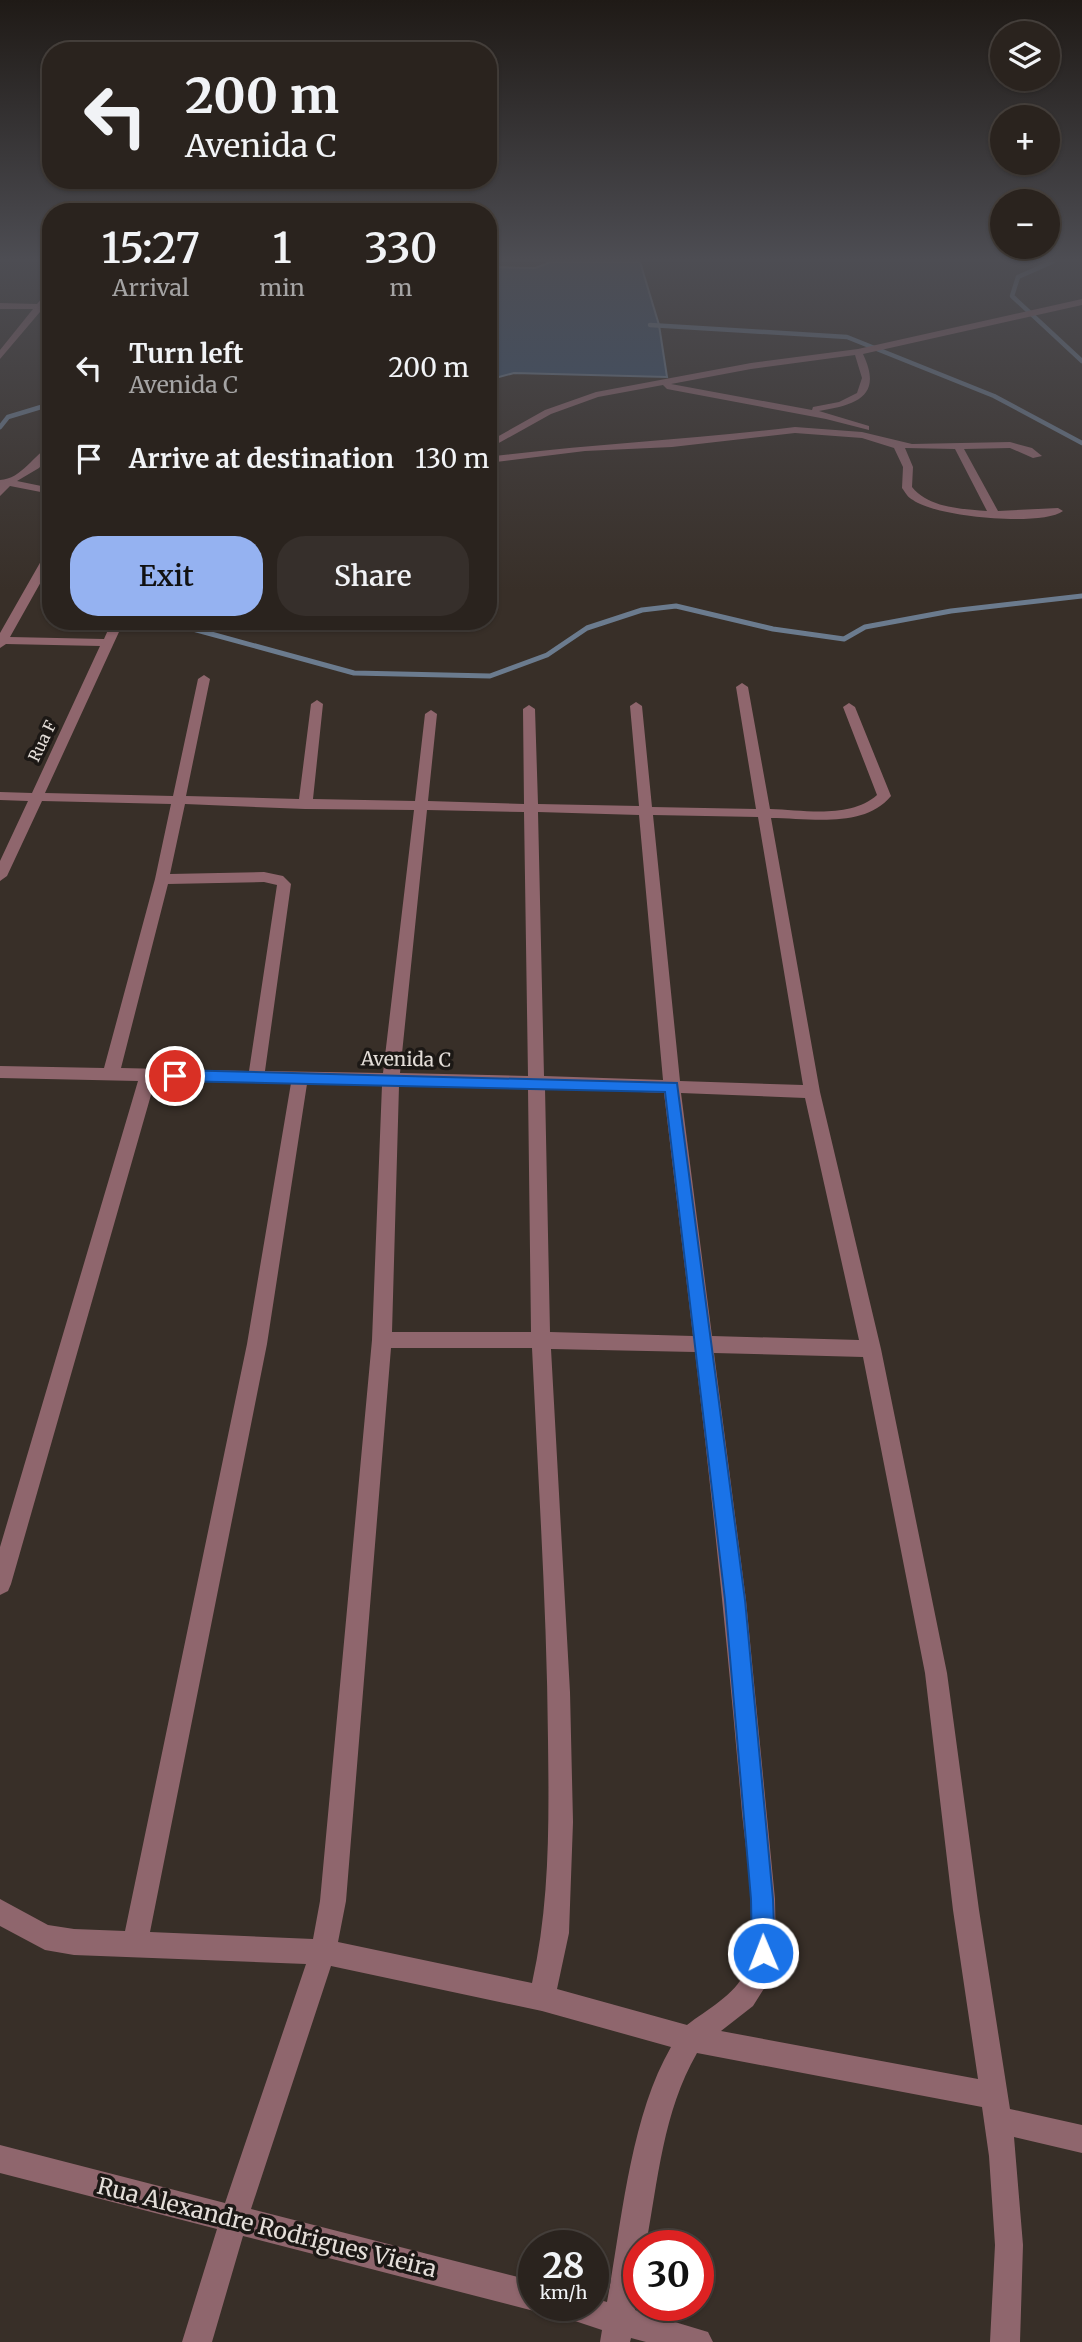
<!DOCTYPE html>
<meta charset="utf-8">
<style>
:root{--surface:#2a231e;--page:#362f2b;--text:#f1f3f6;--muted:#a5a4a4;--line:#46403c;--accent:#95b2f1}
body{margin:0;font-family:Merriweather,serif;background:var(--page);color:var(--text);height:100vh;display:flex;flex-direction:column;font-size:26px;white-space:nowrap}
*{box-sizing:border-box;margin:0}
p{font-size:23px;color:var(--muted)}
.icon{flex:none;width:38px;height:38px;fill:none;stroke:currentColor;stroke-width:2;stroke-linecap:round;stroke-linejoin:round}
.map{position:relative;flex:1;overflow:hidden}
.side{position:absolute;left:42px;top:203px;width:455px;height:427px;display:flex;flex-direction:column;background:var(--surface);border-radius:28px;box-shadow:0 2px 5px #0004,0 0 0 2px var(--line)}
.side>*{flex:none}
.guide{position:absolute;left:42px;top:42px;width:455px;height:147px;border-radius:28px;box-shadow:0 2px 5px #0004,0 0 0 2px var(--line);background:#2a231e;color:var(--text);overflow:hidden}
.buttons{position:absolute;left:990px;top:21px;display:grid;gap:14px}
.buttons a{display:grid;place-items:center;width:70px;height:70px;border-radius:50%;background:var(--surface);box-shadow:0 2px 5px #0004,0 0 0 2px var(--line);font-size:35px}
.speed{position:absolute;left:518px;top:2230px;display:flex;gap:14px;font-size:35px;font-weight:700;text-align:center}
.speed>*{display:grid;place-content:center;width:91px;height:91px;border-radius:50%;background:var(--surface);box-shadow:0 2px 5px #0004,0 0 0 2px var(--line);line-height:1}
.speed small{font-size:18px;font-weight:400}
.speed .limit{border:10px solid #d22;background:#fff;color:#111}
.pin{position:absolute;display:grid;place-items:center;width:60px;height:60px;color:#fff;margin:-30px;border:4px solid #fff;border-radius:50%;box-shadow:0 2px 7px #0007}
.me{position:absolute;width:77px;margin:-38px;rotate:359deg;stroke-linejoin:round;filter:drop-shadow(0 0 5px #0008)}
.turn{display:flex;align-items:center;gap:24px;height:147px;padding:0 28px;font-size:32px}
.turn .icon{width:91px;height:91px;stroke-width:2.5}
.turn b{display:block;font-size:49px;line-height:60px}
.eta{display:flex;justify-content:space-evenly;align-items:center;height:119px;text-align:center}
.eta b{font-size:42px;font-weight:600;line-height:49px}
.primary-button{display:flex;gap:14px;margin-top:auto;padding:14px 28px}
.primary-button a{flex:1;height:80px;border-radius:28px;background:var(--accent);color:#111;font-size:28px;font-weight:600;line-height:80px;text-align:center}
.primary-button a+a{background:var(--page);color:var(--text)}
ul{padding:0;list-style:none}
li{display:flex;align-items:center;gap:21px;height:91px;padding:0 28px}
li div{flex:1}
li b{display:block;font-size:26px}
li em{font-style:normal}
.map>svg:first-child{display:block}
</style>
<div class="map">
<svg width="1082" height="2342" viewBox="0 0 1082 2342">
<rect width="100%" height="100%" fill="#382f28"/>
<!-- water -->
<path fill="#37506e" stroke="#6b7b8e" stroke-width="2" d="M551,262H640L659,325L667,377L514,373L488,380V267L535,268Z"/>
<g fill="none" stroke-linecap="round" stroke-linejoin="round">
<!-- stream-far1 -->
<path stroke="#6b7b8e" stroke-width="4.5" d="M1052,262L1018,277L1012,296L1082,361
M650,325L847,337L994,396L1082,443
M0,427L8,417L51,404"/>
<!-- stream -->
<path stroke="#6b7b8e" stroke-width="5" d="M193,629L354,673L490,676L547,655L587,628L642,610L676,606L773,629L844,639L865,627L951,611L1082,596"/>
<!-- minor -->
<path fill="#8f666d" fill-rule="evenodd" d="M48,291H51V299L0,359V350L33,309H0V303L37,304Z
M1082,299V305L863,354C883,396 857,405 819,411L869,426V430L826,419L667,389L663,385L598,397L551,414L488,449V442L545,410L596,392L751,363L858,349ZM855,355L862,378L857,393L839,402L813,407L812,410L671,384L751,369Z
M795,427L862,432L912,444L1010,442L1032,448L1042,456L1033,458L1010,448L964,449L998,511L1058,508L1063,511C1041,527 936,517 913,500C908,498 905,492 902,488L903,467L894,448L862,438L795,433L672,447L585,451L488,463V457C590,444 693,439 795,427ZM905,448L955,449L987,511C962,509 929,508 912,487L913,467Z
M51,445V454L39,468L17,481L51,488V494L10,486L0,496V480C22,479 34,454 51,445Z
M51,551V564L10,637L104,639L112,621H124L45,793L173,796L198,679L204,675L210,679L186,796L299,799L311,704L317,700L323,704L313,799L415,801L425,714L431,710L437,714L428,801L524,804L523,709L529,705L535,709L538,804L639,806L630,706L636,702L642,706L652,807L756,809L736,687L742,683L748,687L770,809C804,810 850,819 877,795L843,707L849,703L855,707L891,796C864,829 809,818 771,818L820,1092L881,1349L947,1673L979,1910L1010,2109L1082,2125V2153L1014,2137L1023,2245L1020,2342H990L995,2245L989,2156L982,2107L697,2053C663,2112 658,2180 646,2245H639V2290L635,2310L708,2332L713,2342H646L631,2338L630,2342H600L602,2330L557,2315L552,2305H593V2298L607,2302C622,2221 630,2118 671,2047L542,2011L331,1966L251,2209L534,2281V2305L544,2306L534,2311L243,2236L212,2342H182L217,2229L0,2173V2145L225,2203L306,1964L74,1955L45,1950L0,1926V1899L48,1925L74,1929L125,1931L247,1344L291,1083L155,1081L11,1584L8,1591L0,1595V1547L138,1081L0,1078V1066L104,1068L155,879L171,804L42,801L7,876L0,881V861L28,801L0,800V792L32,793L100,646L6,644L0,648V633L45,554ZM185,804L305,809L414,810L383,1073L265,1071L291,884L283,876L264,872L170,874ZM427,810L524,812L528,1076L400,1073ZM538,812L639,815L663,1080L544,1076ZM653,815L758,817L803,1085L680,1081ZM264,882L277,885L249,1071L121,1068L168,884ZM307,1084L382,1085L372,1340L320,1901L313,1939L150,1932L267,1344ZM399,1086L528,1088L531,1332H392ZM545,1088L664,1093L693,1336L550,1332ZM681,1093L805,1098L859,1340L712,1336ZM391,1348H532C538,1479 547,1610 548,1740C549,1822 550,1903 532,1983L338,1942L346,1901ZM551,1349L695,1352C713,1506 729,1659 742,1813C746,1853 760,1937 745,1972C735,1995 706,2010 687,2025L557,1989L569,1933L573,1822L570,1692ZM714,1353L863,1357L925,1673L953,1910L978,2079L721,2031L753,2006L765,1987L776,1953L775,1899L746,1600Z"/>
</g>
<!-- sky -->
<linearGradient id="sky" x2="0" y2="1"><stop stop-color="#1f1a16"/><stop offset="0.44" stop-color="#4d4d53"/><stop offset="1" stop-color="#4d4d53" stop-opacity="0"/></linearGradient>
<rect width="1082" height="590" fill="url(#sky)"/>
<!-- route -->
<path fill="#1a73e8" stroke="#114b97" stroke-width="2" d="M175,1070L677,1083L745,1600L773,1899L775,1953L771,1961L763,1964L755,1961L752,1953L751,1899L725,1600L665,1092L175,1081L167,1076Z"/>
<g text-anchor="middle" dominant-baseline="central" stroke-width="7" stroke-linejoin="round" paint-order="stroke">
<!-- far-street labels -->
<g font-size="16" fill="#e4ded9" stroke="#1c1815">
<text transform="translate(42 741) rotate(-64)">Rua F</text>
</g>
<!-- street labels -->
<g font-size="19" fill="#e4ded9" stroke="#1c1815">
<text transform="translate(406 1059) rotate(1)">Avenida C</text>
</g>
<!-- near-street labels -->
<g font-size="23" fill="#e4ded9" stroke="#1c1815">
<text transform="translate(267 2227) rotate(14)">Rua Alexandre Rodrigues Vieira</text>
</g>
</g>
</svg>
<div class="buttons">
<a><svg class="icon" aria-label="layers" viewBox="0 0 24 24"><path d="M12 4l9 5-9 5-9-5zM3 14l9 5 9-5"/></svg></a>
<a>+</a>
<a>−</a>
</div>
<div class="speed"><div>28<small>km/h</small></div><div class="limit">30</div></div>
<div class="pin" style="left:175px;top:1076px;background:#d93025"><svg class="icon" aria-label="arrive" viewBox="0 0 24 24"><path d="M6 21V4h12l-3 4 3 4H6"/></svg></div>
<svg class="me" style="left:763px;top:1953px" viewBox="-20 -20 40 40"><circle r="17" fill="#1a73e8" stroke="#fff" stroke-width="3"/><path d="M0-11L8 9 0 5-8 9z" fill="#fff"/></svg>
<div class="guide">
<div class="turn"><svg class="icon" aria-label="left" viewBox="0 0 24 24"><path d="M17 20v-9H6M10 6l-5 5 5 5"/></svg><div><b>200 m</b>Avenida C</div></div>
</div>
<section class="side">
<div class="eta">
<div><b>15:27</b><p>Arrival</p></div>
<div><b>1</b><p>min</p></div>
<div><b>330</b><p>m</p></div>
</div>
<ul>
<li><svg class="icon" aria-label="left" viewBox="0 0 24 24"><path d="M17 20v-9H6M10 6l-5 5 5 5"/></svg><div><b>Turn left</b><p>Avenida C</p></div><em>200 m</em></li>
<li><svg class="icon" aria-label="arrive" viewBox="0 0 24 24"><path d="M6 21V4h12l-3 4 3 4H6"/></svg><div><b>Arrive at destination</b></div><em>130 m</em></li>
</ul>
<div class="primary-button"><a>Exit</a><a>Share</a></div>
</section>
</div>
